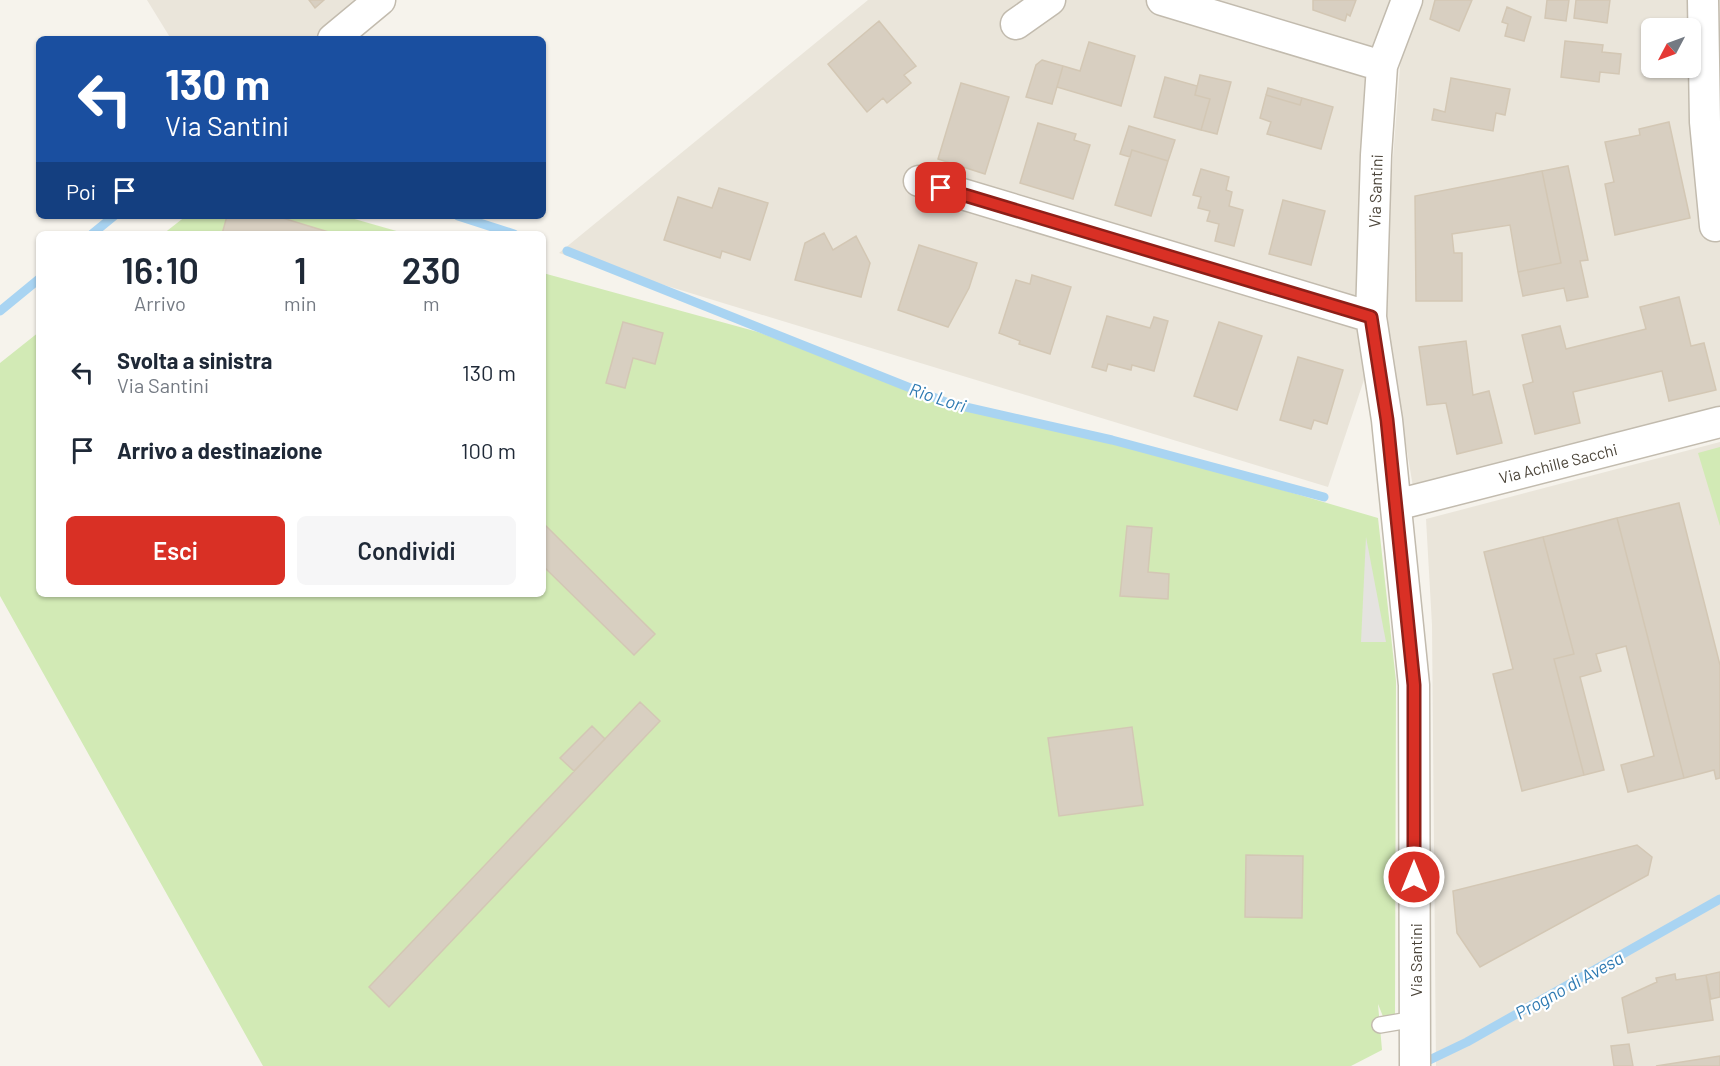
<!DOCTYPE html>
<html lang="it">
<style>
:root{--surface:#fff;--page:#f6f6f7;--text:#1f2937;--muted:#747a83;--accent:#d93025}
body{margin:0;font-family:Barlow,sans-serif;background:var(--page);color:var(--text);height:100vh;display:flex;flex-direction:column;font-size:22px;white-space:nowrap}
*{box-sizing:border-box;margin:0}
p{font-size:20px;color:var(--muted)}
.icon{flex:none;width:33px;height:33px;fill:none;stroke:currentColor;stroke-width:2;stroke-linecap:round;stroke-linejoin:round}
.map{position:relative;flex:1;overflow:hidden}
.drawer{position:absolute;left:36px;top:231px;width:510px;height:366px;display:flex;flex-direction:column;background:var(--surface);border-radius:9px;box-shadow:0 2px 4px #0004}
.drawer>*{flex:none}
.hud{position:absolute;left:36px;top:36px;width:510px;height:183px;border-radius:9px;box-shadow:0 2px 4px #0004;background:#1a4fa0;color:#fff;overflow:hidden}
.needle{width:39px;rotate:229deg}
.fabs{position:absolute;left:1641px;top:18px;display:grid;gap:12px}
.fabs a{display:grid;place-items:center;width:60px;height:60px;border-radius:9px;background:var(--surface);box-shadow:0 2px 4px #0004;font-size:30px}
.pin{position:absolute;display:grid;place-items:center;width:51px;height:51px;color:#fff;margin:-26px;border-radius:12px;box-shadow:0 3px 9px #0006}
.me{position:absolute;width:66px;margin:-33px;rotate:0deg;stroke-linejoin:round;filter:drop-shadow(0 0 4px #0008)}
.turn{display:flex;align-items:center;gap:21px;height:126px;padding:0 30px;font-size:27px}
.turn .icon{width:78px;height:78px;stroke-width:2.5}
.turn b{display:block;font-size:42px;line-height:51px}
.then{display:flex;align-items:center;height:57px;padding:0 30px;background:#0003;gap:12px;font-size:22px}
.eta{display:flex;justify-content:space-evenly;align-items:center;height:102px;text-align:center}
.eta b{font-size:36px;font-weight:600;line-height:42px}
.action{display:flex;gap:12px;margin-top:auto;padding:12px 30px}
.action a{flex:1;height:69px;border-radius:9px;background:var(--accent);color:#fff;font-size:24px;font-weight:600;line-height:69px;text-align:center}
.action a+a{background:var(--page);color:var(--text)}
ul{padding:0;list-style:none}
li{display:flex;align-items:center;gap:18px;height:78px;padding:0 30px}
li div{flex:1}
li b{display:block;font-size:22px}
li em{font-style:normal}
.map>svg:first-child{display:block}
</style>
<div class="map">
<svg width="1720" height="1066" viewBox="0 0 1720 1066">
<rect width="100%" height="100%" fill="#f6f3ec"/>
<!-- residential -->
<path fill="#eae5da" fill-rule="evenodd" d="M147,0H365L318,39H171Z
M868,0H1403L1380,56L1372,356L1328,487L559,253Z
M1419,0H1720V410L1414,493L1382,301L1402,41ZM1652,28H1690V68H1652Z
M1720,442V1066H1436L1432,625L1426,519Z"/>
<!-- green -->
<path fill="#d2eab5" d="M186,216H344L407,234H163Z
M543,273L758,332L948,403L1112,440L1378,518L1396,681L1395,1018L1384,1019L1378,1004L1382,1050L1351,1066H263L0,596V363L39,332V594H543Z
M1720,447V526L1698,453Z"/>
<!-- parking -->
<path fill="#e5e3e0" d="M1366,537L1386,642H1361Z"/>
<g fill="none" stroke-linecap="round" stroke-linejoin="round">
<!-- stream -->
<path stroke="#a9d4f2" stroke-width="9" d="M458,216L514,234
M92,234L114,216
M567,251L948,403L1112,440L1324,497
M0,311L39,279
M1421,1064L1467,1042L1720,899"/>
</g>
<!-- building -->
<path fill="#d8cfc1" stroke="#d3c7b4" stroke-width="1.5" d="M309,0H324L315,8Z
M1313,0H1356L1350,16L1347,14L1345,21L1313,10Z
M1435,0H1472L1459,31L1430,19Z
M1547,0H1569L1566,21L1545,18Z
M1576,0H1610L1607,23L1574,18Z
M1507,7L1531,17L1524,41L1505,36L1508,24L1502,22Z
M879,21L916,66L904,75L911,83L887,103L883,98L867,112L828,64Z
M1565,41L1603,45L1602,52L1621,54L1619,74L1600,72L1599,82L1561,77Z
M1089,42L1135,56L1121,106L1057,87L1063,66L1080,71Z
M1042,60L1063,66L1052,104L1026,97L1036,65Z
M1200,75L1231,82L1217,134L1201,130L1210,99L1195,95Z
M1165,77L1197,86L1195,95L1210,99L1201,130L1154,117Z
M1451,78L1510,89L1505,115L1496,113L1493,131L1432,120L1434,109L1445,112Z
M961,83L1009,97L985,174L938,159Z
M1268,88L1302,98L1300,105L1266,95Z
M1266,95L1300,105L1302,98L1333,107L1321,149L1267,134L1271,122L1260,118Z
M1669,122L1690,218L1615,235L1605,184L1614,182L1605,142L1640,135L1639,129Z
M1038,123L1076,134L1074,140L1090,145L1073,199L1020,183Z
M1129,126L1175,140L1168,161L1132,150L1130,157L1120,154Z
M1132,150L1168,161L1151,216L1115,205Z
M1568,166L1588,260L1580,261L1588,297L1567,301L1564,288L1523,296L1518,272L1561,263L1542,171Z
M1201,169L1229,177L1226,190L1232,192L1229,206L1243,210L1234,246L1215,241L1219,224L1207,221L1210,211L1198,208L1201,197L1193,195Z
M1542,171L1561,263L1518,272L1510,225L1452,234L1454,253H1462V301H1416L1415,196Z
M719,188L768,203L750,260L722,251L720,258L664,240L678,197L712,208Z
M1283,200L1325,211L1311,265L1269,254Z
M227,216H276L335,234H222Z
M824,233L833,250L856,236L870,263L861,297L795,280L805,243Z
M919,245L977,263L969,288L948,327L898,310Z
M1032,275L1071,287L1050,354L1019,344L1020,341L999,333L1016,280L1030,284Z
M1679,297L1691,346L1704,343L1716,390L1669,401L1662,371L1573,392L1580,423L1535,434L1523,385L1533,382L1522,335L1560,326L1566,349L1646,329L1640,307Z
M1107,316L1150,328L1154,317L1168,321L1154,371L1132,365L1131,370L1108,364L1106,371L1092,367Z
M623,322L663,333L655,364L633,358L625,388L606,383Z
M1219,322L1262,336L1237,410L1194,396Z
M1466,341L1473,395L1489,391L1502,443L1457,454L1446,403L1427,405L1419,347Z
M1298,357L1343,370L1327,424L1314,420L1311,429L1280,420Z
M1679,503L1720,665V778L1716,779L1714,770L1684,778L1617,518Z
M1617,518L1684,778L1628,792L1621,765L1654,756L1626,646L1596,654L1601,671L1580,677L1604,770L1584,775L1554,659L1574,654L1543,537Z
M543,523L655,634L634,655L543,566Z
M1127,526L1152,528L1148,572L1169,574L1168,599L1120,596Z
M1543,537L1574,654L1554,659L1584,775L1522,791L1493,674L1513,669L1484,552Z
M640,702L660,721L389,1007L369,987Z
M592,726L605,739L574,771L560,758Z
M1132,727L1143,805L1059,816L1048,738Z
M1637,845L1652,857L1648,875L1480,967L1457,933L1453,891Z
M1246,855L1303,856L1302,918L1245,917Z
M1720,972V997L1711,999L1706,975Z
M1675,974L1676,980L1706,975L1713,1020L1628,1033L1622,998L1657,982L1656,978Z
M1629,1044L1633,1066H1614L1611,1046Z
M1720,1056V1066H1656Z"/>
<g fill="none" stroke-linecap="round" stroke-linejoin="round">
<defs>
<path id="service" d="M1380,1025L1415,1019"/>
<path id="minor" d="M1162,0L1382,66
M1407,0L1382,66L1376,155L1371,317L1387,420L1414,685L1415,1066
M1703,0L1705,122L1715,226
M1016,24L1050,0
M333,39L380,0
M919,181L1371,317
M1396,505L1720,422"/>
</defs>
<!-- service casing -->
<use href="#service" stroke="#c2bbae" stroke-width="18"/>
<!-- minor casing -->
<use href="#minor" stroke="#c2bbae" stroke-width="33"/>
<!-- service -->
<use href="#service" stroke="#fff" stroke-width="15"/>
<!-- minor -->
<use href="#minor" stroke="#fff" stroke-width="30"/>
</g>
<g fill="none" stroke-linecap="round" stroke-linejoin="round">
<defs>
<path id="route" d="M941,188L1371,317L1387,420L1414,685V877"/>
</defs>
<!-- route casing -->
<use href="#route" stroke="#8d1f18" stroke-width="15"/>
<!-- route -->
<use href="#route" stroke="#d93025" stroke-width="10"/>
</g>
<g text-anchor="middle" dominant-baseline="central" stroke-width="4.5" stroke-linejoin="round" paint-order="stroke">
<!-- street labels -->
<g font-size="16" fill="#4b4439" stroke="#fff">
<text transform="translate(1375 191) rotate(-88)">Via Santini</text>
<text transform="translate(1558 463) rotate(-14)">Via Achille Sacchi</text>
<text transform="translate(1415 960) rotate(-90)">Via Santini</text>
</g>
<!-- water labels -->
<g font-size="18" font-style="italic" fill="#2e7ab2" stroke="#fff">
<text transform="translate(938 397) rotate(18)">Rio Lori</text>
<text transform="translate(1569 985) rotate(-29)">Progno di Avesa</text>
</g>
</g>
</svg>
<div class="fabs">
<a><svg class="needle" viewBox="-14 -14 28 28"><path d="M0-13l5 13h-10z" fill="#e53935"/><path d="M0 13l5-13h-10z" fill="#747a83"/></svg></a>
</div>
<div class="pin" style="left:941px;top:188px;background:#d93025"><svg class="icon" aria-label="arrive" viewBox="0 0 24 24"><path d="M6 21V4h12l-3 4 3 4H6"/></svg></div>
<svg class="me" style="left:1414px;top:877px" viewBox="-20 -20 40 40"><circle r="17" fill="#d93025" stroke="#fff" stroke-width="3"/><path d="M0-11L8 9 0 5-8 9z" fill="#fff"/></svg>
<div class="hud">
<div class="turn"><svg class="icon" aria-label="left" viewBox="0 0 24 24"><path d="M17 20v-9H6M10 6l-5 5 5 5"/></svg><div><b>130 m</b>Via Santini</div></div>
<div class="then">Poi<svg class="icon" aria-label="arrive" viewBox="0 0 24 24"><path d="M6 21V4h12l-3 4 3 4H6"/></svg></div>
</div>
<section class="drawer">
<div class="eta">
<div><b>16:10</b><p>Arrivo</p></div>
<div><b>1</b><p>min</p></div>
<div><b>230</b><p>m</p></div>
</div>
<ul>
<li><svg class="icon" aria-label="left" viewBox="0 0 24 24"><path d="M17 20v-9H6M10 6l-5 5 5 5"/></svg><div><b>Svolta a sinistra</b><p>Via Santini</p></div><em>130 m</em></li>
<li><svg class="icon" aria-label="arrive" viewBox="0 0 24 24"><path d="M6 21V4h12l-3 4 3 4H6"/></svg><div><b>Arrivo a destinazione</b></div><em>100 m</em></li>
</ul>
<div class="action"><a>Esci</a><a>Condividi</a></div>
</section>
</div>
